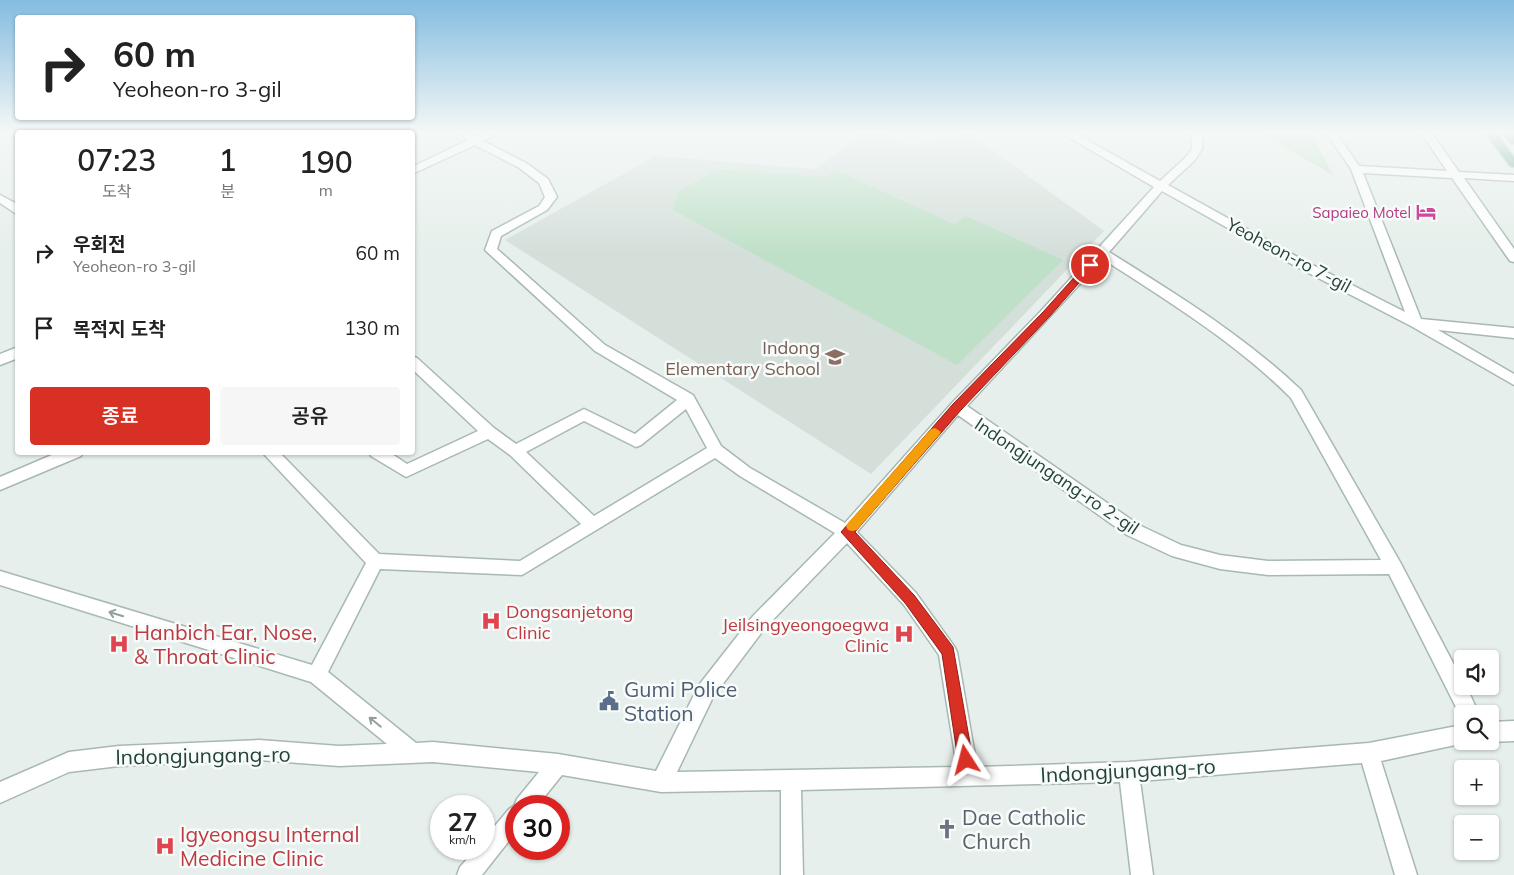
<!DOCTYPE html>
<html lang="ko">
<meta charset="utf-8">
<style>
:root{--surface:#fff;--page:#f6f6f6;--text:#222;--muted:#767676;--accent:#d93025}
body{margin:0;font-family:Mulish,"Noto Sans KR",sans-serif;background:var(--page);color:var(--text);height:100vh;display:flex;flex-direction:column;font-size:19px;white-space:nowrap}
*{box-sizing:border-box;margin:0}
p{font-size:16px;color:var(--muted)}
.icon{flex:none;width:28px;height:28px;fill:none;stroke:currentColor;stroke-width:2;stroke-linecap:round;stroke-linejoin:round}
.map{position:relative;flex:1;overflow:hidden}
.panel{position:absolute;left:15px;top:130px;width:400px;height:325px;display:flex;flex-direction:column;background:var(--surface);border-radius:5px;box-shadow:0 1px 4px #0004}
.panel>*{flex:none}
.guide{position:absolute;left:15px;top:15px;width:400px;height:105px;border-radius:5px;box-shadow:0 1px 4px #0004;background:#fff;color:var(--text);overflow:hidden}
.buttons{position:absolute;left:1454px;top:650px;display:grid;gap:10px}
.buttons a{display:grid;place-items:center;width:45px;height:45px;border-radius:5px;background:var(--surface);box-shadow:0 1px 4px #0004;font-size:25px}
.speed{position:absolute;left:430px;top:795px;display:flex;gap:10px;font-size:25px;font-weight:700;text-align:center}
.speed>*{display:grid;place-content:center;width:65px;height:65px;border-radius:50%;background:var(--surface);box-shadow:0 1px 4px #0004;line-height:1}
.speed small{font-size:12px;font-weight:400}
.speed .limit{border:8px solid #d22;background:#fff;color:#111}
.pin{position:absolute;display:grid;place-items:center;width:42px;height:42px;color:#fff;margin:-21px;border:2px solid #fff;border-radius:50%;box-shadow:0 1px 5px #0007}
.me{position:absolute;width:55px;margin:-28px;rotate:351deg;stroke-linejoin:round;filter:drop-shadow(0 0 4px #0008)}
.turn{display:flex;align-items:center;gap:18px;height:105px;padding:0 15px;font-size:22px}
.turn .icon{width:65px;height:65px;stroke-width:2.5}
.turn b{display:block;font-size:35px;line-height:42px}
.eta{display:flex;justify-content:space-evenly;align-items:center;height:85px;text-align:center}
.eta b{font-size:30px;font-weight:600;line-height:35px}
.primary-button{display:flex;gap:10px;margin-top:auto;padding:10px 15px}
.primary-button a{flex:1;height:58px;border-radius:5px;background:var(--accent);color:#fff;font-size:20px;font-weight:600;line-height:58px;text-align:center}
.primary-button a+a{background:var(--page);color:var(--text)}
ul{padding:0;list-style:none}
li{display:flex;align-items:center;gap:15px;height:75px;padding:0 15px}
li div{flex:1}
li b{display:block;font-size:19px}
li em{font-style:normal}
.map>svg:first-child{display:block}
</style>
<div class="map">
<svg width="1514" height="875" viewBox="0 0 1514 875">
<rect width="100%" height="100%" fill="#e6efeb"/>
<!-- built -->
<path fill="#d4dfda" d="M867,132H875L902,144L911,145L970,134L1104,231L871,474L505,240L656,156L815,169Z"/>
<!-- green -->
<path fill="#bfe0c8" d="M1256,131H1310L1333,175Z
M718,169L826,177L836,170L955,225L966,216L1063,260L957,365L673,210L678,192Z"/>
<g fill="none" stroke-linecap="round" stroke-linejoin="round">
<defs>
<path id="minor" d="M456,131H468L476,136L487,131H501L483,141L526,163L548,179L557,197L547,210L501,236L497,249L605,345L693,395L721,446L750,468L845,523L952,403L1041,311L1154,187L1058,131H1071L1160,181L1186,157L1192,149V131H1202V149L1194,161L1168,185L1303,260L1405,312L1351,169L1325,131H1335L1359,166L1447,171L1420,131H1430L1459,172L1514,175V181L1464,178L1514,249V262L1510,261L1452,178L1363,173L1421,319L1514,328V338L1438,330L1514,374V385L1411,326L1295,266L1162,191L1109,252C1176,294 1243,335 1301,390L1400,562L1462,680V686H1466L1479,714H1462V719L1389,574L1268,575L1220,569L1172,556L1127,535L958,415L857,532L916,593L954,646L957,652L977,767L1129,762L1369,743L1462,725V741L1469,742L1381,761L1417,875H1395L1362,763L1140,781L1153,875H1131L1120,782L801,790L803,875H781V790L661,792L562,775L537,806H516V832L482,875H457L460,867L476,849H484V839L509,809L514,806L517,799L539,772L433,762L339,766L259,760L119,766L69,772L0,803V782L69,752L119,746L259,740L339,746L387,744L311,682L0,585V571L312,665L366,563L262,452H279L379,554L520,561L581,524L510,455L488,439L406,477L371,456L369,452H389L407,464L478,431L412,369V356L417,358L494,428L516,444L584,409L635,434L677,400L595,351L485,250L492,231L539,206L545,197L539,183L518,167L475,145L412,174V167L468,140ZM1103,259C1169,302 1235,342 1291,398L1381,560L1268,561L1220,555L1181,545L1139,525L967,406ZM686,409L707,448L594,516L526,452L584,421L636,447L641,445ZM715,458L740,476L835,533L753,616L699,685L656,771L558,754L433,742L416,743L328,672L380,569L522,575ZM847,543L904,605L939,655L957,767L677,772L713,697L765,628Z
M0,195L17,204L18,215L0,203Z
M18,347V358L0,365V354Z
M59,452H83L81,456L0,490V477Z
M1514,721V741L1490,742L1489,741L1490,722Z"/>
<path id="major" d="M1484,131H1495L1514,157V167L1510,166Z
M1501,131H1512L1514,134V144L1510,143Z"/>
</defs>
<!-- minor casing -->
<use href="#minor" stroke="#a8b8b2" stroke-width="3"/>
<!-- major casing -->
<use href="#major" stroke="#c2cac8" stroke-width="3"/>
<!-- minor -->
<use href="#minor" fill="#fff" fill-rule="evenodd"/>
<!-- major -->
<use href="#major" fill="#6aa596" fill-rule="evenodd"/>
</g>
<!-- one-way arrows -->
<defs><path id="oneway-shaft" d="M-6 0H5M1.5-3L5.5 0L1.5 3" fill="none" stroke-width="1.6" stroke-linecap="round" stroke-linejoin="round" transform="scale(1.25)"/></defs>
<g stroke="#92a09c">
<use href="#oneway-shaft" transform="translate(116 614) rotate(-163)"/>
<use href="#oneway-shaft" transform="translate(375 722) rotate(-141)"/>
</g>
<!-- sky -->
<linearGradient id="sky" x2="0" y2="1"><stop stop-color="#84bce0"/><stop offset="0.52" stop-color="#f4f8f6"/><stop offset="1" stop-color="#f4f8f6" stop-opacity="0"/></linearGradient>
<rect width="1514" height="254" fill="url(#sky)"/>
<!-- route -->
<path fill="#d93025" stroke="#8d1f18" d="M1090,262L1093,263V267L1050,316L961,410L855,532L914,595L953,647L973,760L971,765L966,767L961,765L958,760L942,654L905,603L841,532L953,404L1043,312L1087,263Z"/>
<!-- slow -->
<path fill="#f59e0b" d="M935,428L941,432L939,435L857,530L852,531L848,530L846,526L848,523L931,429Z"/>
<!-- icons -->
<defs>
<symbol id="hotel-bare" viewBox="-9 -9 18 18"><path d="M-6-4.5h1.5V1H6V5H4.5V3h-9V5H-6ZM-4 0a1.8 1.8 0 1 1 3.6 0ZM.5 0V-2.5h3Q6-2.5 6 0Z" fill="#d1479c" stroke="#f7fbf9" stroke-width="2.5" paint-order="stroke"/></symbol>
<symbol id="school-bare" viewBox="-9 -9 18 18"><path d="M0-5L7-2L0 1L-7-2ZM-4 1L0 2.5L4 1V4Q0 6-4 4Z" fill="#8d6e63" stroke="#f7fbf9" stroke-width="2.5" paint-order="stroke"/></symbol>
<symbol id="hospital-bare" viewBox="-9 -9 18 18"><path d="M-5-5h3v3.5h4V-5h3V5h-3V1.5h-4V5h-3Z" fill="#e0444e" stroke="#f7fbf9" stroke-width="2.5" paint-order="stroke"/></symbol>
<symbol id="civic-bare" viewBox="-9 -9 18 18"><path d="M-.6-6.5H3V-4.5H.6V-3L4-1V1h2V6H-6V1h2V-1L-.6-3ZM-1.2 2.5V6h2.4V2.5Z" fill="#5c6f8a" stroke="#f7fbf9" stroke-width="2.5" paint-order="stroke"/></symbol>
<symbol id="church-bare" viewBox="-9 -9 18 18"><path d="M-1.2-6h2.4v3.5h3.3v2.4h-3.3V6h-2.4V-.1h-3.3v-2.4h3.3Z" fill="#6b7280" stroke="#f7fbf9" stroke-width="2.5" paint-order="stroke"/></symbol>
</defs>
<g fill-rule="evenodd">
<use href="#hotel-bare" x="1412" y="198" width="28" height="28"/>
<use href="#school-bare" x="821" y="343" width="28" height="28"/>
<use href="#hospital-bare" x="477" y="607" width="28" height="28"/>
<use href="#hospital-bare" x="890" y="620" width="28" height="28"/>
<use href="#hospital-bare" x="105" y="630" width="28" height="28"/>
<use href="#civic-bare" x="595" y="687" width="28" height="28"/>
<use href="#church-bare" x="933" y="815" width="28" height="28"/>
<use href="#hospital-bare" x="151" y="832" width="28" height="28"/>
</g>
<g text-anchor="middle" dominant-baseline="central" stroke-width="5" stroke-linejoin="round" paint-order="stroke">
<!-- far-hotel labels -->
<g font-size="15" fill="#b23c85" stroke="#f7fbf9" text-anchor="end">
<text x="1411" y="212">Sapaieo Motel</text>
</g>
<!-- street labels -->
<g font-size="18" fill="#24423a" stroke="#f7fbf9">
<text transform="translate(1289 255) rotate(28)">Yeoheon-ro 7-gil</text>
<text transform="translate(1057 476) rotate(34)">Indongjungang-ro 2-gil</text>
</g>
<!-- education labels -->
<g font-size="18" fill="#785e54" stroke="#f7fbf9" text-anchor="end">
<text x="820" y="347">Indong<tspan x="820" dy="21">Elementary School</tspan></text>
</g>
<!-- health labels -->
<g font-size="18" fill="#be3a42" stroke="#f7fbf9" text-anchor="start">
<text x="506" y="611">Dongsanjetong<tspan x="506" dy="21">Clinic</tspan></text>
<text x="889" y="624" text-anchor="end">Jeilsingyeongoegwa<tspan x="889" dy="21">Clinic</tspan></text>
</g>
<!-- near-health labels -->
<g font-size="21" fill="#be3a42" stroke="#f7fbf9" text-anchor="start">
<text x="134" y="632">Hanbich Ear, Nose,<tspan x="134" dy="24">&amp; Throat Clinic</tspan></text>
<text x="180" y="834">Igyeongsu Internal<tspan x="180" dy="24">Medicine Clinic</tspan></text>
</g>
<!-- near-service labels -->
<g font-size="21" fill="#4e5e75" stroke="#f7fbf9" text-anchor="start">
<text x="624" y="689">Gumi Police<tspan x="624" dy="24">Station</tspan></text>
</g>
<!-- near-street labels -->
<g font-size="21" fill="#24423a" stroke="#f7fbf9">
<text transform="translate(203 755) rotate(-1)">Indongjungang-ro</text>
<text transform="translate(1128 770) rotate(-3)">Indongjungang-ro</text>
</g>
<!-- near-worship labels -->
<g font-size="21" fill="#5b616d" stroke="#f7fbf9" text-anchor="start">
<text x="962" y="817">Dae Catholic<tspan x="962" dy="24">Church</tspan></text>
</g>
</g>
</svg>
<div class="buttons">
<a><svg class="icon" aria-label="sound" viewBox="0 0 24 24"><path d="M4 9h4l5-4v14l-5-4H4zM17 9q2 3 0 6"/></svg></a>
<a><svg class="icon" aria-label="search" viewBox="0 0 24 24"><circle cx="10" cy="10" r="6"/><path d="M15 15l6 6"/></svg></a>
<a>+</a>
<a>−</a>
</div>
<div class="speed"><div>27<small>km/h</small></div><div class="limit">30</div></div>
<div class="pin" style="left:1090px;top:265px;background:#d93025"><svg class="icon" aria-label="arrive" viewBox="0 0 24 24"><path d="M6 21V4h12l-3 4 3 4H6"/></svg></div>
<svg class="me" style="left:966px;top:760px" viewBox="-20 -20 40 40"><path d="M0-17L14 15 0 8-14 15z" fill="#d93025" stroke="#fff" stroke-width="4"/></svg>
<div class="guide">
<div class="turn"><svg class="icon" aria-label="right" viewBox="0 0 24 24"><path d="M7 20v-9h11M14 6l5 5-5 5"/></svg><div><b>60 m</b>Yeoheon-ro 3-gil</div></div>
</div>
<section class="panel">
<div class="eta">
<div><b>07:23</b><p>도착</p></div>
<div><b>1</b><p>분</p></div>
<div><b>190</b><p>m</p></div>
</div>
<ul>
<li><svg class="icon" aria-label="right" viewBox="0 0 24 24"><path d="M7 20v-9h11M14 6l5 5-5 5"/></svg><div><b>우회전</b><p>Yeoheon-ro 3-gil</p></div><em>60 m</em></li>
<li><svg class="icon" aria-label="arrive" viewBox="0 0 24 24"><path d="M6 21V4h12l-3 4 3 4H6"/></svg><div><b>목적지 도착</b></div><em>130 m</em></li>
</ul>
<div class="primary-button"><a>종료</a><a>공유</a></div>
</section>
</div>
